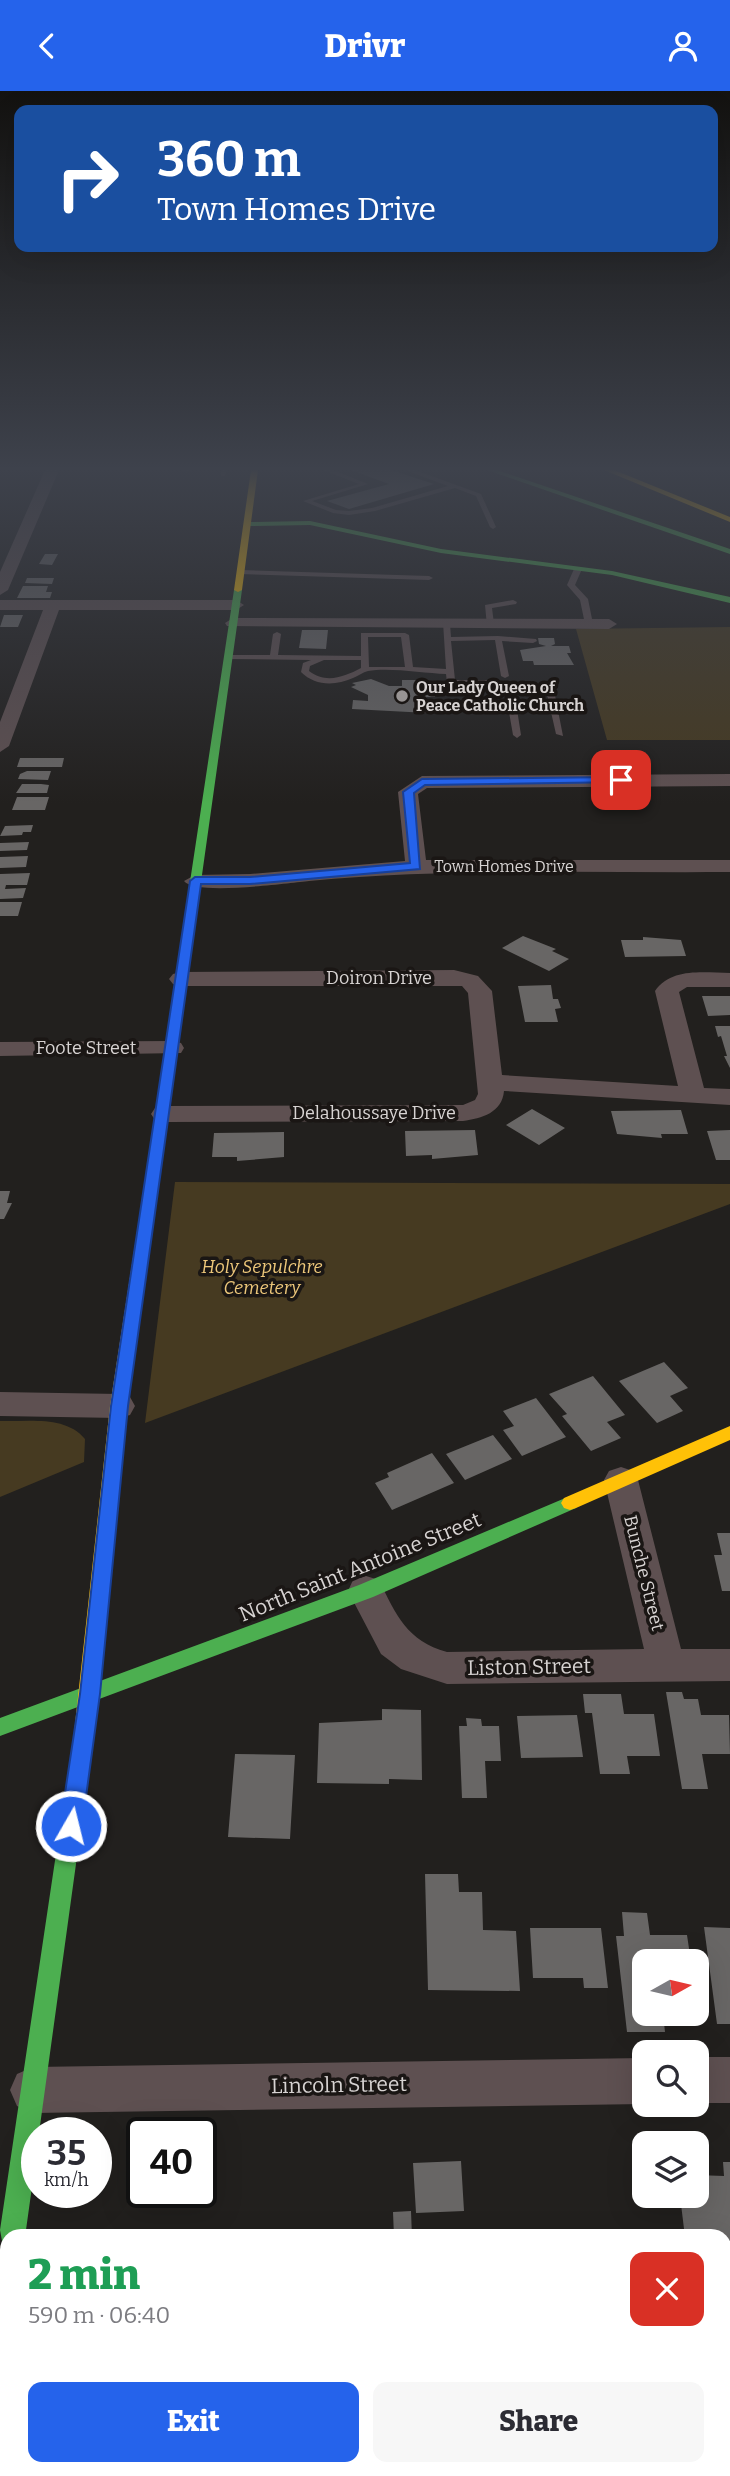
<!DOCTYPE html>
<meta charset="utf-8">
<style>
:root{--surface:#fff;--page:#f7f7f7;--text:#2b2b33;--muted:#7c7c81;--accent:#2563eb}
body{margin:0;font-family:Bitter,serif;background:var(--page);color:var(--text);height:100vh;display:flex;flex-direction:column;font-size:26px;white-space:nowrap}
*{box-sizing:border-box;margin:0}
p{font-size:23px;color:var(--muted)}
.icon{flex:none;width:38px;height:38px;fill:none;stroke:currentColor;stroke-width:2;stroke-linecap:round;stroke-linejoin:round}
.map{position:relative;flex:1;overflow:hidden}
.sheet{position:absolute;left:0px;top:2138px;width:732px;height:247px;display:flex;flex-direction:column;background:var(--surface);border-radius:21px 21px 0 0;box-shadow:0 7px 28px #0002}
.sheet>*{flex:none}
.hud{position:absolute;left:14px;top:14px;width:704px;height:147px;border-radius:14px;box-shadow:0 7px 28px #0002;background:#1a4fa0;color:#fff;overflow:hidden}
.needle{width:46px;rotate:82deg}
.controls{position:absolute;left:632px;top:1858px;display:grid;gap:14px}
.controls a{display:grid;place-items:center;width:77px;height:77px;border-radius:14px;background:var(--surface);box-shadow:0 7px 28px #0002;font-size:35px}
.speed{position:absolute;left:21px;top:2026px;display:flex;gap:14px;font-size:35px;font-weight:700;text-align:center}
.speed>*{display:grid;place-content:center;width:91px;height:91px;border-radius:50%;background:var(--surface);box-shadow:0 7px 28px #0002;line-height:1}
.speed small{font-size:18px;font-weight:400}
.speed .limit{border:4px solid #111;border-radius:10px;background:#fff;color:#111}
.pin{position:absolute;display:grid;place-items:center;width:60px;height:60px;color:#fff;margin:-30px;border-radius:14px;box-shadow:0 4px 10px #0006}
.me{position:absolute;width:77px;margin:-38px;rotate:8deg;stroke-linejoin:round;filter:drop-shadow(0 0 5px #0008)}
.turn{display:flex;align-items:center;gap:24px;height:147px;padding:0 28px;font-size:32px}
.turn .icon{width:91px;height:91px;stroke-width:2.5}
.turn b{display:block;font-size:49px;line-height:60px}
.round{display:grid;place-items:center;flex:none;width:74px;height:74px;border-radius:14px;background:var(--page)}
.summary{display:flex;align-items:center;justify-content:space-between;height:119px;padding:0 28px}
h1{font-size:42px;font-weight:800;line-height:52px;color:#1e9e55}
.primary-button{display:flex;gap:14px;margin-top:auto;padding:14px 28px}
.primary-button a{flex:1;height:80px;border-radius:14px;background:var(--accent);color:#fff;font-size:28px;font-weight:800;line-height:80px;text-align:center}
.primary-button a+a{background:var(--page);color:var(--text)}
header{display:flex;justify-content:space-between;align-items:center;height:91px;padding:0 28px;background:var(--accent);color:#fff;font-size:32px;font-weight:800}
.map>svg:first-child{display:block}
</style>
<header><svg class="icon" aria-label="back" viewBox="0 0 24 24"><path d="M15 5l-7 7 7 7"/></svg>Drivr<svg class="icon" aria-label="person" viewBox="0 0 24 24"><circle cx="12" cy="8" r="4"/><path d="M4 21q1-7 8-7t8 7"/></svg></header>
<div class="map">
<svg width="730" height="2385" viewBox="0 0 730 2385">
<rect width="100%" height="100%" fill="#22201e"/>
<!-- green -->
<path fill="#463a21" d="M730,536V649H607L576,538Z
M175,1091L730,1093V1113L145,1332Z
M0,1330C28,1331 65,1324 85,1348L84,1371L0,1406Z"/>
<!-- building -->
<path fill="#686665" d="M351,379H391L434,393L349,418L327,410L389,393Z
M45,463H58L52,474L39,473Z
M27,487H54L52,493L25,492Z
M23,495H48L46,501H52L50,507H17Z
M4,524H23L18,536H0Z
M302,539H328L326,558L299,557Z
M538,547H554L555,553L551,555H569L571,562H567L574,574H534L533,570H523L520,559L546,555L539,553Z
M371,588L389,595H402V589H424V600H435V606H427L428,622L352,618L353,609L368,610V604L351,596L356,594L352,592Z
M20,667H64L62,676H17Z
M27,680H51L48,689L18,688L20,683Z
M22,693H41L49,694L47,702H16Z
M17,706H49L45,719H12Z
M33,734L31,741H23L22,744L0,745L5,735Z
M29,751L27,759L0,760V752Z
M28,765L26,776L0,777V766Z
M30,782L27,794H6L5,798L26,797L23,807L0,808V783Z
M0,811H22L18,825H0Z
M523,845L556,858L552,860L569,868L549,880L502,857Z
M643,846L681,849L686,865L625,866L621,849H643Z
M551,894L553,908H558L561,917L555,918L558,931H525L518,895Z
M702,905H730V924L708,925Z
M715,935H730V977L724,965H727L721,945L718,946Z
M532,1018L565,1037L539,1054L506,1034Z
M681,1019L688,1043H661L662,1047L617,1043L611,1020Z
M475,1039L478,1064L432,1068V1064L406,1065L405,1040Z
M730,1039V1069H716L707,1040Z
M284,1041V1066L237,1070V1066H212L214,1042Z
M0,1100H10L7,1112H12L4,1128H0Z
M664,1271L688,1297L670,1305L683,1320L657,1332L619,1290Z
M593,1285L625,1324L607,1331L621,1347L591,1360L562,1325L567,1323L549,1303Z
M536,1307L566,1346L522,1365L503,1339L514,1335L503,1320Z
M493,1344L512,1368L465,1389L446,1363Z
M432,1362L454,1392L392,1419L375,1392L389,1386L387,1382Z
M717,1442H730V1500H722L714,1464H722Z
M666,1601H682L684,1608H698L701,1624H729L730,1663H702L708,1698H682Z
M583,1603H621L624,1623H654L660,1665H627L630,1683H600L592,1622H585Z
M382,1618L421,1619L422,1689L389,1688V1693L317,1692L319,1632L382,1629Z
M577,1624L583,1666L521,1667L517,1625Z
M466,1627L481,1628L482,1635H499L501,1670H485L487,1707H462L459,1635H467Z
M235,1663L295,1664L290,1748L228,1746Z
M425,1783H458L459,1801H482L483,1839L516,1840L520,1900L428,1899Z
M622,1821L647,1822L650,1844H687L691,1871H644V1923H663L665,1941H627L616,1845H624Z
M704,1836L730,1837V1933H717Z
M530,1837H601L608,1897H584L583,1887H533Z
M461,2070L464,2120L416,2122L413,2072Z
M723,2071H730V2149H724V2146H685L680,2105H696V2084L724,2085Z
M411,2120L412,2146H394L393,2121Z
M724,2357H730V2385H721L720,2378H724Z
M171,2378H263V2385H171Z
M532,2378H596V2385H532Z"/>
<g fill="none" stroke-linecap="round" stroke-linejoin="round">
<!-- lane -->
<path fill="#5e5051" fill-rule="evenodd" d="M183,379H189V380L186,382Z
M221,379H227L225,385H221Z
M323,379H333L368,393L312,410L336,419L349,420L372,417L448,395L405,379H415L481,403L496,436L493,438L490,436L476,405L455,397L375,420L349,424L333,422L303,410L359,393Z
M578,476L582,478L575,494L588,508L593,533L589,535L585,533L580,509L567,494L574,478Z
M241,479L429,485L433,487L429,489L238,483Z
M513,509L517,511L516,513L492,517L494,533L487,535L485,514Z
M443,531L450,533L451,546L498,545L536,548L537,550L533,552L502,550L509,585L505,587L501,585L495,549L451,550L455,589H490L510,594H553L563,645L556,643L546,599H514L521,644L517,647L513,644L505,598L489,593L451,594L447,592L446,583C424,582 388,576 368,580C363,581 358,585 353,587C335,595 315,595 301,581L303,572L311,569L228,568L224,566L228,564H270L273,543L277,541L281,543L278,564L361,565V542H405L409,544L413,576L446,578ZM368,546H401L405,576H369ZM324,569H361V577C344,586 326,593 309,580L310,575Z"/>
<!-- street -->
<path fill="#5e5051" fill-rule="evenodd" d="M45,379H59L8,499L0,504V481Z
M0,509H236L244,514L236,519H59L9,655L0,661V631L43,519H0Z
M233,527L609,528L617,533L609,538L227,535L225,532Z
M730,683V695L427,697L418,703L426,769H730V781C590,782 449,777 309,790C289,792 194,805 184,790L195,784L250,783L405,770L398,701L422,685Z
M454,879L478,885L492,900L502,984L678,995L655,900C672,876 704,882 730,882V896H687L679,901L704,997L730,998V1014L504,1000C502,1022 482,1027 463,1030L164,1031L155,1029L151,1023L155,1017L164,1015L463,1014L475,1009L478,1003L468,902L462,895H181L173,893L169,888L173,883L181,881Z
M172,950L181,952L184,957L181,962L0,965V951Z
M0,1301L119,1303L130,1306L135,1315L130,1324L119,1327L0,1325Z
M621,1376L633,1380L638,1389L681,1558H730V1590L447,1593L401,1578L381,1563L348,1500L353,1489L366,1485L379,1489C396,1524 407,1550 447,1561L644,1558L604,1389L609,1380Z
M696,1966H730V2012H696Z
M644,1967V2013L33,2022L17,2015L10,1999L17,1983L33,1976Z"/>
<!-- fast -->
<path fill="#4caf50" fill-rule="evenodd" d="M487,379H497L730,458V463Z
M310,430L441,458L612,480L730,506V512L612,484L441,462L310,434L249,435L245,433L249,431Z
M238,497L242,499L161,1076L154,1081L147,1076L234,499Z
M570,1405L576,1407L579,1412L576,1417L373,1506L0,1645V1627L359,1494Z
M84,1633L91,1635L94,1642L39,2042H37V2060L25,2146H7V2157L3,2155L0,2139L74,1642L77,1635Z"/>
<!-- slow -->
<path fill="#ffc107" fill-rule="evenodd" d="M251,379H258L242,499L238,501L234,499Z
M604,379H614L730,426V431Z
M154,1071L161,1076L128,1315L94,1642L91,1649L84,1651L77,1649L74,1642L110,1315L147,1076Z
M730,1335V1349L576,1417L570,1419L564,1417L561,1412L564,1407Z"/>
<!-- jam -->
<path fill="#c62828" fill-rule="evenodd" d="M7,2166V2237L0,2239V2169Z"/>
</g>
<!-- sky -->
<linearGradient id="sky" x2="0" y2="1"><stop stop-color="#131210"/><stop offset="0.53" stop-color="#3e424c"/><stop offset="1" stop-color="#3e424c" stop-opacity="0"/></linearGradient>
<rect width="730" height="713" fill="url(#sky)"/>
<!-- route -->
<path fill="#2563eb" stroke="#184099" stroke-width="2" d="M621,686L626,689L624,691L425,694L414,702L420,778L250,793H201L128,1315L100,1603L82,1735L79,1742L71,1746L64,1742L60,1735L80,1603L111,1315L190,790L195,786H250L410,772L403,701L422,688Z"/>
<!-- markers -->
<circle fill="#989493" stroke="#1a1614" stroke-width="2.5" cx="402" cy="605" r="7"/>
<g text-anchor="middle" dominant-baseline="central" stroke-width="7" stroke-linejoin="round" paint-order="stroke">
<!-- far-poi labels -->
<g font-size="16" font-weight="bold" fill="#d7d3d2" stroke="#1a1614" text-anchor="start">
<text x="416" y="596">Our Lady Queen of<tspan x="416" dy="18">Peace Catholic Church</tspan></text>
</g>
<!-- far-street labels -->
<g font-size="16" fill="#d7d3d2" stroke="#1a1614">
<text x="504" y="775">Town Homes Drive</text>
</g>
<!-- street labels -->
<g font-size="18" fill="#d7d3d2" stroke="#1a1614">
<text x="379" y="887">Doiron Drive</text>
<text x="86" y="957">Foote Street</text>
<text x="374" y="1022">Delahoussaye Drive</text>
<text transform="translate(644 1482) rotate(76)">Bunche Street</text>
</g>
<!-- park labels -->
<g font-size="18" font-style="italic" fill="#edc77a" stroke="#1a1614">
<text x="262" y="1176">Holy Sepulchre<tspan x="262" dy="21">Cemetery</tspan></text>
</g>
<!-- near-street labels -->
<g font-size="21" fill="#d7d3d2" stroke="#1a1614">
<text transform="translate(360 1476) rotate(-22)">North Saint Antoine Street</text>
<text transform="translate(529 1576) rotate(-1)">Liston Street</text>
<text transform="translate(339 1994) rotate(-1)">Lincoln Street</text>
</g>
</g>
</svg>
<div class="controls">
<a><svg class="needle" viewBox="-14 -14 28 28"><path d="M0-13l5 13h-10z" fill="#e53935"/><path d="M0 13l5-13h-10z" fill="#7c7c81"/></svg></a>
<a><svg class="icon" aria-label="search" viewBox="0 0 24 24"><circle cx="10" cy="10" r="6"/><path d="M15 15l6 6"/></svg></a>
<a><svg class="icon" aria-label="layers" viewBox="0 0 24 24"><path d="M12 4l9 5-9 5-9-5zM3 14l9 5 9-5"/></svg></a>
</div>
<div class="speed"><div>35<small>km/h</small></div><div class="limit">40</div></div>
<div class="pin" style="left:621px;top:689px;background:#d93025"><svg class="icon" aria-label="arrive" viewBox="0 0 24 24"><path d="M6 21V4h12l-3 4 3 4H6"/></svg></div>
<svg class="me" style="left:71px;top:1735px" viewBox="-20 -20 40 40"><circle r="17" fill="#2563eb" stroke="#fff" stroke-width="3"/><path d="M0-11L8 9 0 5-8 9z" fill="#fff"/></svg>
<div class="hud">
<div class="turn"><svg class="icon" aria-label="right" viewBox="0 0 24 24"><path d="M7 20v-9h11M14 6l5 5-5 5"/></svg><div><b>360 m</b>Town Homes Drive</div></div>
</div>
<section class="sheet">
<div class="summary"><div><h1>2 min</h1><p>590 m · 06:40</p></div><a class="round" style="background:#d93025;color:#fff"><svg class="icon" aria-label="close" viewBox="0 0 24 24"><path d="M6 6l12 12M18 6L6 18"/></svg></a></div>
<div class="primary-button"><a>Exit</a><a>Share</a></div>
</section>
</div>
